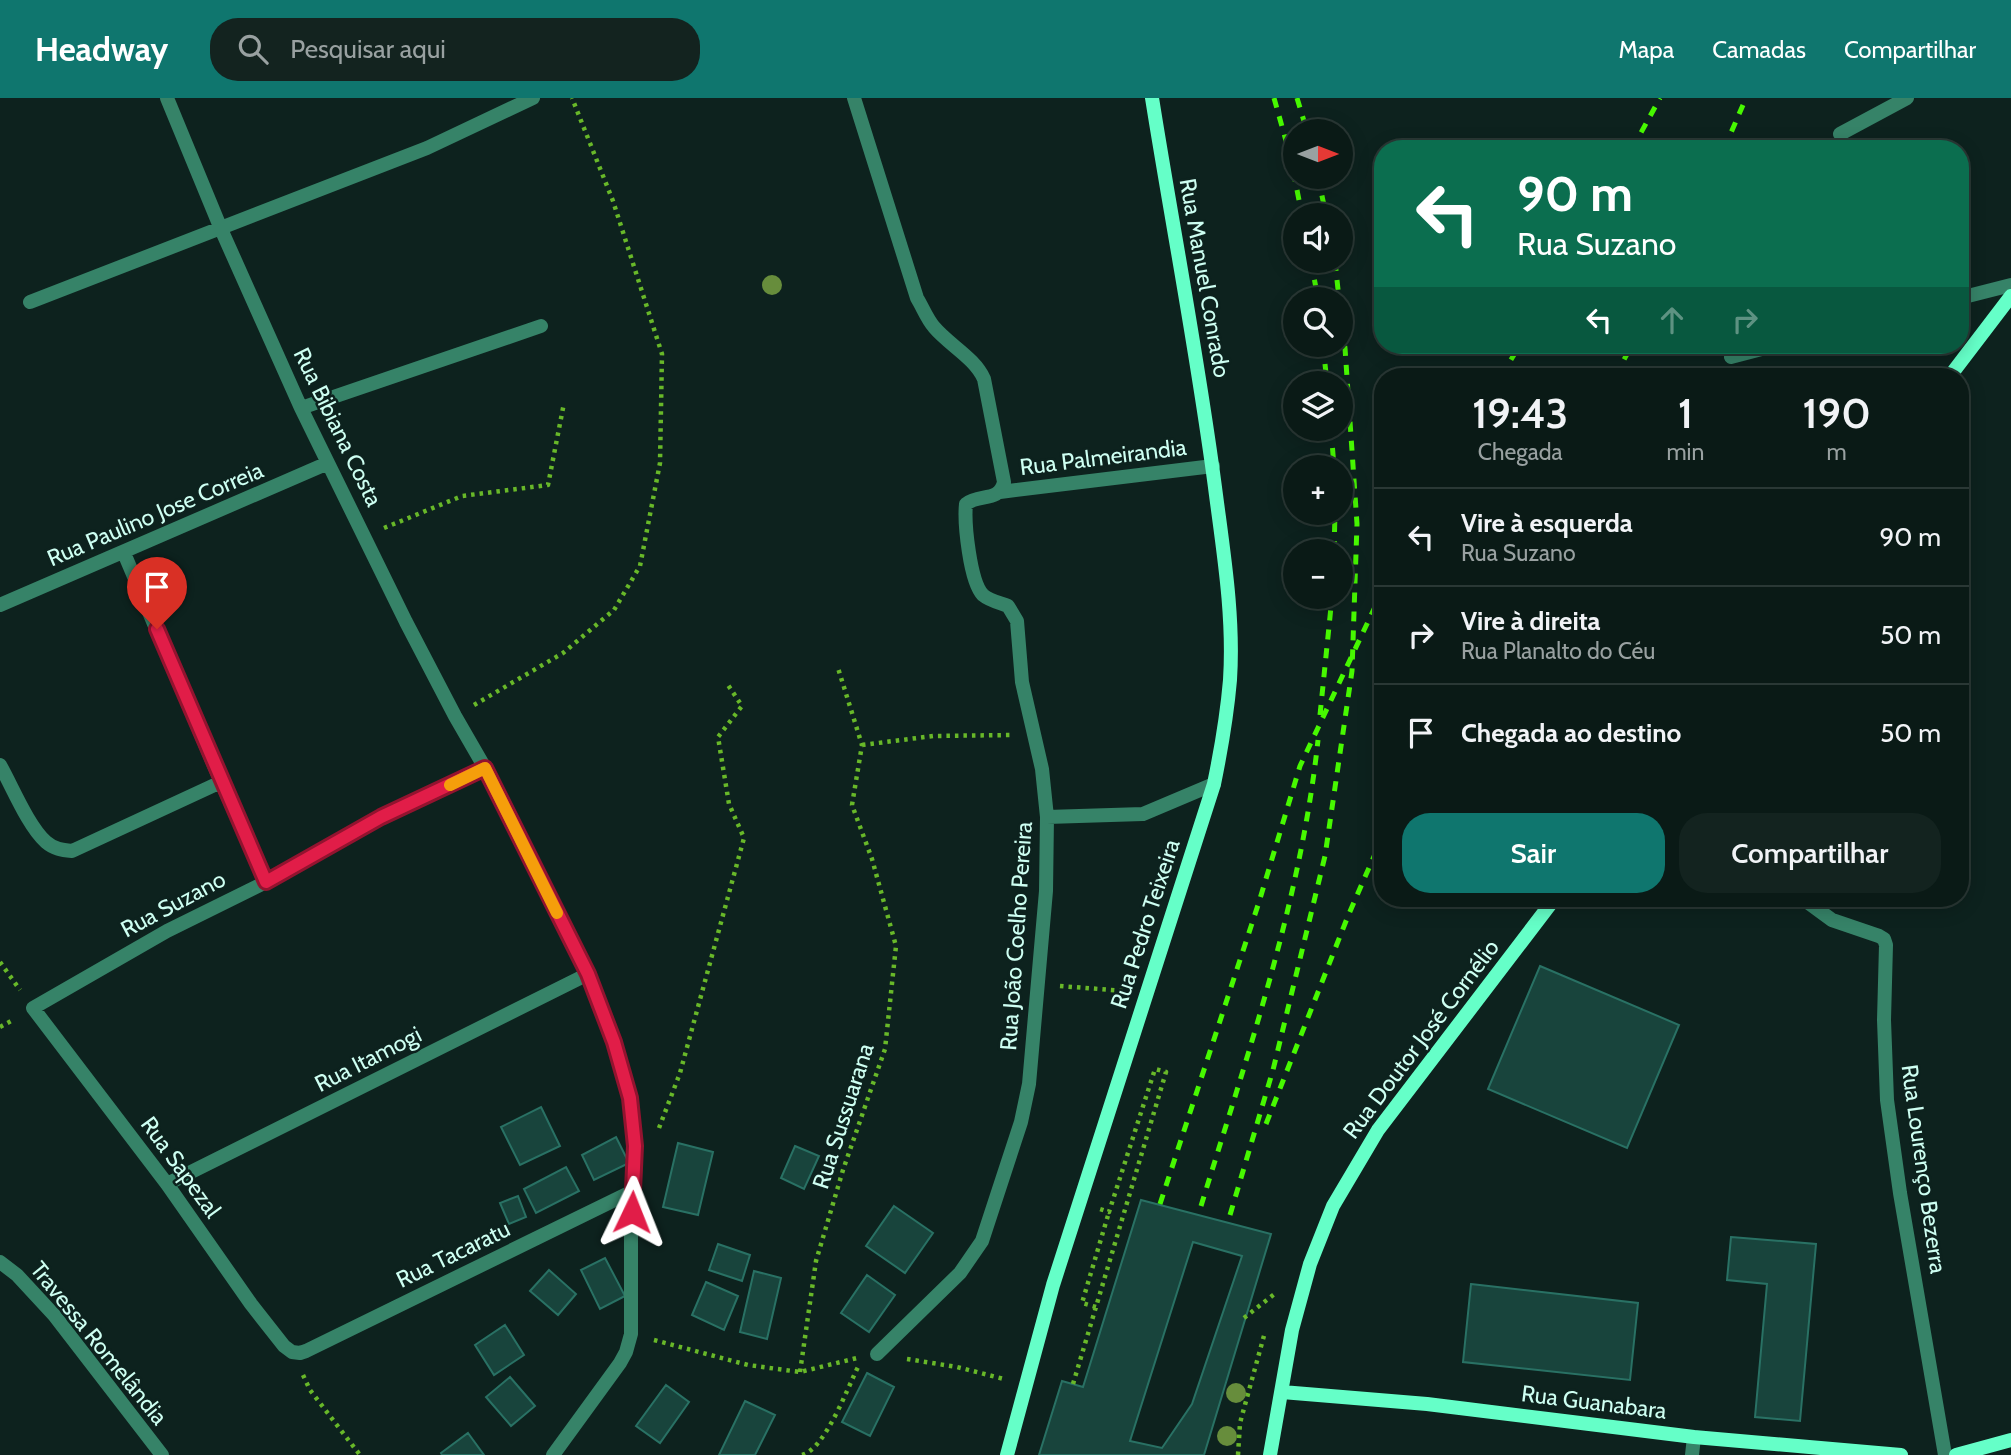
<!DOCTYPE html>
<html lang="pt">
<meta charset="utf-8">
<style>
:root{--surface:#0a1a16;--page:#13231f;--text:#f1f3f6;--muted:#99a1a1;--line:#2a3835;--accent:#0f766e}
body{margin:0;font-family:Cabin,sans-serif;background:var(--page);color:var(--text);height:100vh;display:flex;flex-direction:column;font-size:26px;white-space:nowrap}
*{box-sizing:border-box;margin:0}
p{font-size:23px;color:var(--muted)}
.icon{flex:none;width:38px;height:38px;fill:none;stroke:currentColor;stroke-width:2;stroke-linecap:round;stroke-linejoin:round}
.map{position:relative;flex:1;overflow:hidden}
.panel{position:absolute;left:1374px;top:270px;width:595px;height:539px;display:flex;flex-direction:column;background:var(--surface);border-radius:28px;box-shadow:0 4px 18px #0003,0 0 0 2px var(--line)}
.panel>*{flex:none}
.top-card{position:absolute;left:1374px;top:42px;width:595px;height:214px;border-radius:28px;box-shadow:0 4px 18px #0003,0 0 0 2px var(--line);background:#0b6e4f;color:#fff;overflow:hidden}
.needle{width:46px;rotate:90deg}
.buttons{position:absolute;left:1283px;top:21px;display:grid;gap:14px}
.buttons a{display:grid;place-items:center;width:70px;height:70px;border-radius:50%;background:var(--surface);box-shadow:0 4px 18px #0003,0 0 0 2px var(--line);font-size:35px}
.pin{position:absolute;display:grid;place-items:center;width:60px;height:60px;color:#fff;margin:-72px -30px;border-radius:50% 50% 50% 0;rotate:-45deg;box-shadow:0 0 7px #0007}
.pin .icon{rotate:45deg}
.me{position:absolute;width:77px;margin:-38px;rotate:2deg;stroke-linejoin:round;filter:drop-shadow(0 0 5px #0008)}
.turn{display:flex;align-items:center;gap:24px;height:147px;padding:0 28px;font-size:32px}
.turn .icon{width:91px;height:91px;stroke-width:2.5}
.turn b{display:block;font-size:49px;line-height:60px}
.lanes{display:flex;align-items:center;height:66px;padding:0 28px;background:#0003;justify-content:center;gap:35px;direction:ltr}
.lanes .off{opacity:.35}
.eta{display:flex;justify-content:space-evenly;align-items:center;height:119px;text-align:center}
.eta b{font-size:42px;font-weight:600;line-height:49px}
.button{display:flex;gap:14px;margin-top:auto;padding:14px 28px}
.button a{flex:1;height:80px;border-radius:28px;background:var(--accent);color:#fff;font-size:28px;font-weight:600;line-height:80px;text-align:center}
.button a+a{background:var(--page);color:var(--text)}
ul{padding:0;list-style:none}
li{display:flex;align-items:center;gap:21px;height:98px;padding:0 28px;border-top:2px solid var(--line)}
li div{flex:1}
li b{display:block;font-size:26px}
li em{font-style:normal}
header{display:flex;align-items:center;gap:42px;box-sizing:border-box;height:98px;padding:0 35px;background:var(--accent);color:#fff}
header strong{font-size:33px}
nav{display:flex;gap:38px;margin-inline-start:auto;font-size:24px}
.search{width:490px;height:63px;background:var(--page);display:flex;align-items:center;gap:18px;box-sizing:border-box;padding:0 24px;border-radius:28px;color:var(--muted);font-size:26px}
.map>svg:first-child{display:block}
</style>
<header>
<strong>Headway</strong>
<div class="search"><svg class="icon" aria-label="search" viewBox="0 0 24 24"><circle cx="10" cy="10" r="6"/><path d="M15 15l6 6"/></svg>Pesquisar aqui</div>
<nav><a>Mapa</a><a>Camadas</a><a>Compartilhar</a></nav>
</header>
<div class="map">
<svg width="2011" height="1357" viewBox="0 0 2011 1357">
<rect width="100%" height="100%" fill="#0d221e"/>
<!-- building -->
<path fill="#18443c" stroke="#297164" stroke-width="2" fill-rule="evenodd" d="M1540,868L1679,927L1627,1050L1488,991Z
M541,1009L560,1048L520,1067L501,1029Z
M616,1039L629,1065L594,1082L582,1057Z
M678,1045L713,1054L698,1117L663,1109Z
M795,1048L819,1058L804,1091L781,1080Z
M566,1069L579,1093L536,1115L524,1091Z
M518,1098L526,1119L509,1126L500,1105Z
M1141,1102L1271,1136L1204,1357H1039L1062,1283L1083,1289ZM1193,1144L1242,1158L1192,1306L1162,1350L1130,1343Z
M894,1108L933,1135L905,1175L866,1148Z
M1731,1139L1816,1146L1800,1323L1755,1319L1767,1186L1727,1182Z
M718,1146L750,1157L742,1183L709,1172Z
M605,1160L625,1198L600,1211L581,1172Z
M549,1172L576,1196L558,1217L530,1193Z
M754,1173L781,1180L767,1241L740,1234Z
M867,1177L895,1197L869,1234L841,1215Z
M706,1184L738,1198L724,1232L692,1217Z
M1471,1186L1638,1205L1630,1282L1463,1264Z
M505,1227L524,1257L494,1277L475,1247Z
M867,1275L894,1289L870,1338L842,1324Z
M510,1279L535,1308L511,1328L486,1299Z
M666,1287L689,1304L660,1345L636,1328Z
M745,1303L775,1317L755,1357H719Z
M468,1335L484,1357H442L441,1355Z"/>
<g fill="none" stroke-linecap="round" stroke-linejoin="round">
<!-- path -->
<path stroke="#68b829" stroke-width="4.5" stroke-dasharray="3.5 5" stroke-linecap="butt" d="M384,430L462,398L548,387L564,305
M474,607L563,555L614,512L640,468L660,365L662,256L613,103L572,0
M862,647L933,638L1012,637
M0,864L20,892
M1060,888L1125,893
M0,929L15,921
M659,1030L680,975L744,740L729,706L718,639L742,608L726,584
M1096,1209L1082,1205L1109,1114
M1244,1220L1277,1194
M654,1242L748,1267L800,1274L857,1260
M907,1261L957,1269L1004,1281
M800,1274L816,1163L843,1072L885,951L896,848L872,761L852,707L862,647L838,570
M303,1277L310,1292L360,1357
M1073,1286L1166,974L1155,971L1109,1114L1100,1111
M802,1357C825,1351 847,1291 858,1269
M1238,1357L1240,1325L1265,1234"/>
<!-- street -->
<path stroke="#368368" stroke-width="14" d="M167,0L221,131L301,310L406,524L455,618L485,670L588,876L614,944L630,1000L635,1048L631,1135V1236L626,1254L620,1265L553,1357
M854,0L917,200C923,210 927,221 934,229C949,247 975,260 984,281L1004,384C999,405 979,395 966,406C964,425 970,484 983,497C990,503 1001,505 1008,508L1017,523L1022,584L1042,671L1047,719L1046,793L1029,986L1021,1024L982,1143L960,1175L877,1256
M1840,36L1907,0
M1960,200L2011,187
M30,204L427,50L533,0
M1731,259L1777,247
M301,310L541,228
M1000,394L1213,368
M124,455L221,684L266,784
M0,507L328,365
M0,667C12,688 28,728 46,744C54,751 62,752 72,753L221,684
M485,670L381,719L266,784L167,833L33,910L167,1086L251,1206L284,1248L292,1254L300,1255L306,1253L633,1093
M1047,719L1143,716L1214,686
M1802,800L1832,822L1879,838L1884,841L1886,847L1884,922L1887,1002L1900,1095L1945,1357
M167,1086L588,876
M0,1164L17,1177L54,1217L162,1357
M1692,1357L1694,1339"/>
<!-- secondary -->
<path stroke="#65ffc8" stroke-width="14" d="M1950,278L2011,198
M1282,1294L1427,1306L1694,1339L1901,1357
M1007,1357L1053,1187L1214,686C1221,652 1227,617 1230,582C1234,520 1224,458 1216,397C1199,264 1173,132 1152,0
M1270,1357L1292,1232L1310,1166L1333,1108L1378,1032L1555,800
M1956,1357L2011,1342"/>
<!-- rail -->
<path stroke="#47f900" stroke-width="5" stroke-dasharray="10 9" stroke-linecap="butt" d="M1274,0L1290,57L1302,117
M1297,0L1307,33
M1632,51L1660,0
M1724,51L1746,0
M1318,79L1326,117
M1311,163L1318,201
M1335,163L1339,201
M1323,247L1327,285
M1501,278L1520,247
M1615,278L1632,247
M1331,331L1334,369
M1334,453L1335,415
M1320,617L1332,499
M1266,1026L1348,818L1382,740
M1160,1106L1259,804L1300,668L1382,494
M1201,1108C1248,955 1301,802 1318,642
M1230,1117L1273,972L1325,758L1352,573L1357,426L1345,250L1340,210"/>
</g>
<!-- trees -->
<g fill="#678d3c">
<circle cx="772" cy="187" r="10"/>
<circle cx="1236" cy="1295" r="10"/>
<circle cx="1227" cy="1338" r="10"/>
</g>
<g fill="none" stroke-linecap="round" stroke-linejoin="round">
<defs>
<path id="route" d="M157,531L266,784L381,719L485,670L588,876L614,944L630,1000L635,1048L632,1114"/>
</defs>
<!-- route casing -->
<use href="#route" stroke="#92132f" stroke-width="18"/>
<!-- route -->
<use href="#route" stroke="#e11d48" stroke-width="12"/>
<!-- slow -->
<path stroke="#f59e0b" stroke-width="12" d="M450,687L485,670L557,815"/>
</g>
<g text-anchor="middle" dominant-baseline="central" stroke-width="5" stroke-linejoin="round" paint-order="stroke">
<!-- street labels -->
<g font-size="23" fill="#cefff2" stroke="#0d221e">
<text transform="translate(1205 180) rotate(80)">Rua Manuel Conrado</text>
<text transform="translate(338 329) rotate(64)">Rua Bibiana Costa</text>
<text transform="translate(1103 359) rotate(-7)">Rua Palmeirandia</text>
<text transform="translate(155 416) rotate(-23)">Rua Paulino Jose Correia</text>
<text transform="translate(173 806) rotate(-28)">Rua Suzano</text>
<text transform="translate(1145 826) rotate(-72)">Rua Pedro Teixeira</text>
<text transform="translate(1016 838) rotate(-86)">Rua João Coelho Pereira</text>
<text transform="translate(1421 941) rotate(-53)">Rua Doutor José Cornélio</text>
<text transform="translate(368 961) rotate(-27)">Rua Itamogi</text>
<text transform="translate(843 1018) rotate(-72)">Rua Sussuarana</text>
<text transform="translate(181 1069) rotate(54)">Rua Sapezal</text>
<text transform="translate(1924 1071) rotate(82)">Rua Lourenço Bezerra</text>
<text transform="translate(453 1156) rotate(-26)">Rua Tacaratu</text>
<text transform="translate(99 1245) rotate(51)">Travessa Romelândia</text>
<text transform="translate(1594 1304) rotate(7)">Rua Guanabara</text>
</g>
</g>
</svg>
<div class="buttons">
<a><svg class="needle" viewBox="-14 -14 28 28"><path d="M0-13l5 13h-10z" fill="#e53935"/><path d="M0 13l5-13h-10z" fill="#99a1a1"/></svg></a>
<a><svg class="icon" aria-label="sound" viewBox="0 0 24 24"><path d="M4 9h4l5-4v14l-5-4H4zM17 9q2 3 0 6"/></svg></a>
<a><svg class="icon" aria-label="search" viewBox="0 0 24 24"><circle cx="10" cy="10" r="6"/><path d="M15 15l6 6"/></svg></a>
<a><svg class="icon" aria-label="layers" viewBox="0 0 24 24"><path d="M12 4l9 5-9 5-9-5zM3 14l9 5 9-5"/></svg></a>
<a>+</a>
<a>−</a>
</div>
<div class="pin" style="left:157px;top:531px;background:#d93025"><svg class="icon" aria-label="arrive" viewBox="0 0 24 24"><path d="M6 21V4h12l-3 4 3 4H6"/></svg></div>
<svg class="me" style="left:632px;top:1114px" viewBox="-20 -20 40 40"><path d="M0-17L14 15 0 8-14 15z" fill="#e11d48" stroke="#fff" stroke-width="4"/></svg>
<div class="top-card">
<div class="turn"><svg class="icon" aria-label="left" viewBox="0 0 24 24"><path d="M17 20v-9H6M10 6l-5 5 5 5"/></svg><div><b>90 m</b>Rua Suzano</div></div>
<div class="lanes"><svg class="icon" aria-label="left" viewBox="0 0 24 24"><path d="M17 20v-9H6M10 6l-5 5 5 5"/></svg><svg class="icon off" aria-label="ahead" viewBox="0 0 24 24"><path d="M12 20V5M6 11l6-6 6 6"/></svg><svg class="icon off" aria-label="right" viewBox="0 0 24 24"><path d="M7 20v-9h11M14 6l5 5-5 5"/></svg></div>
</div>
<section class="panel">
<div class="eta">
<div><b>19:43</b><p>Chegada</p></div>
<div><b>1</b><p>min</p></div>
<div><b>190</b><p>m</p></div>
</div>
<ul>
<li><svg class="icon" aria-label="left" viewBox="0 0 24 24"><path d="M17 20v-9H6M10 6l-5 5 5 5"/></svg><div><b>Vire à esquerda</b><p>Rua Suzano</p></div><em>90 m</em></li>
<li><svg class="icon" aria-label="right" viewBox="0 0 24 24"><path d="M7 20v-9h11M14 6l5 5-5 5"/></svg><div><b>Vire à direita</b><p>Rua Planalto do Céu</p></div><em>50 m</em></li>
<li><svg class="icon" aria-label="arrive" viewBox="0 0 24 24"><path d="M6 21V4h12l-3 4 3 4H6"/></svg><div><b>Chegada ao destino</b></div><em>50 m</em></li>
</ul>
<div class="button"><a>Sair</a><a>Compartilhar</a></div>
</section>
</div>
